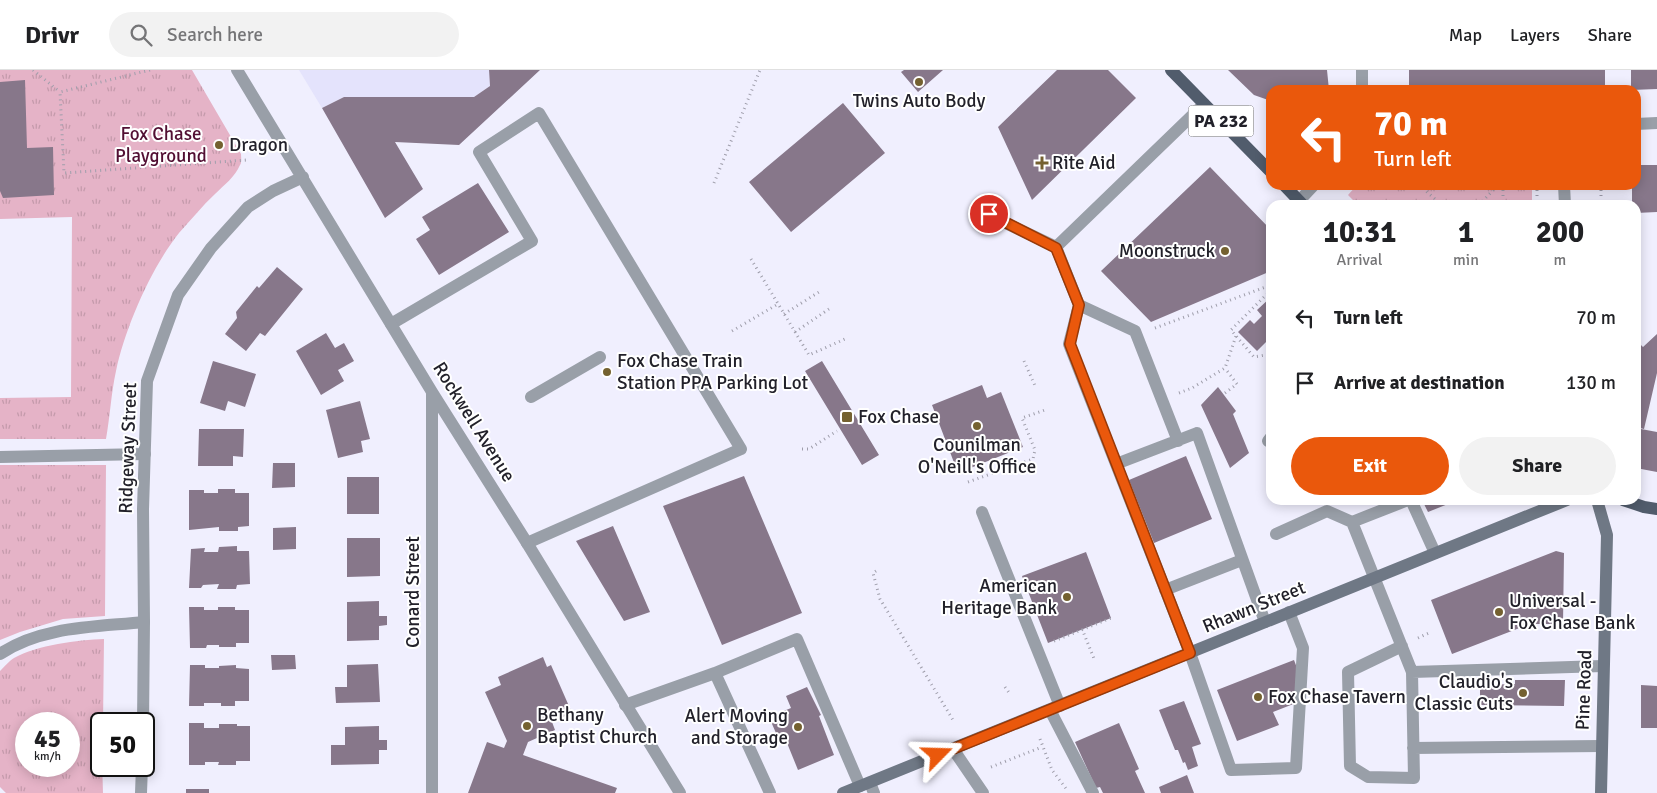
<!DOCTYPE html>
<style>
:root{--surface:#fff;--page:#f2f2f2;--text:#202124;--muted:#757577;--line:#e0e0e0;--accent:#ea580c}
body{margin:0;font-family:Signika,sans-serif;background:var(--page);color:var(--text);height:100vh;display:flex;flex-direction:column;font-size:19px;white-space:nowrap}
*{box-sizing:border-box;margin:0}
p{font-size:16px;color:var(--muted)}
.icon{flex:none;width:28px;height:28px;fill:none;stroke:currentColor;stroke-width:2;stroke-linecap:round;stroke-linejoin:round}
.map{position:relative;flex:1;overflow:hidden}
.side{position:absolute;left:1266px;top:130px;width:375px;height:305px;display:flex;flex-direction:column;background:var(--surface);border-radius:15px;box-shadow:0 2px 12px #0003}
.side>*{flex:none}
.guide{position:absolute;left:1266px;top:15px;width:375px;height:105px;border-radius:15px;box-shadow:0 2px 12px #0003;background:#ea580c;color:#fff;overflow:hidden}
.speed{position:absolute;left:15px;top:642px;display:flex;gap:10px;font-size:25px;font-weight:700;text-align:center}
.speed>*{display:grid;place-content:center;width:65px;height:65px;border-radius:50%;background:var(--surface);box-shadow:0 2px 12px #0003;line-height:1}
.speed small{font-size:12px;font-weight:400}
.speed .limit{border:2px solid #111;border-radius:8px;background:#fff;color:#111}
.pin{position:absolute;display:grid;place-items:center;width:42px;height:42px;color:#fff;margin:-21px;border:2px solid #fff;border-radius:50%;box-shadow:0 1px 5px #0007}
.me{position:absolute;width:55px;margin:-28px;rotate:68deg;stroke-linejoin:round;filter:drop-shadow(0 0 4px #0008)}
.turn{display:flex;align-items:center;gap:18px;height:105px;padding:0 25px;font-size:22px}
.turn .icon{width:65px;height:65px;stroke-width:2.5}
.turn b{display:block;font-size:35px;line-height:42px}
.eta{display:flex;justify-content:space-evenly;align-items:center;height:85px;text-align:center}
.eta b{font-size:30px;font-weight:700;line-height:35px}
.button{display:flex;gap:10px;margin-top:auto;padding:10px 25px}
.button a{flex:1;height:58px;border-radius:30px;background:var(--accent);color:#fff;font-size:20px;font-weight:700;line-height:58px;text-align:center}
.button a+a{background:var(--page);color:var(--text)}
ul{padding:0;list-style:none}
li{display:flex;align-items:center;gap:15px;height:65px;padding:0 25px}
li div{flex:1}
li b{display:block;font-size:19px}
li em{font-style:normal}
header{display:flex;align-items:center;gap:30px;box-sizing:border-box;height:70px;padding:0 25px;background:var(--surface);border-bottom:1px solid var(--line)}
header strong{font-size:24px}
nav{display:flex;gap:28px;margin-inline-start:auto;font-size:18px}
.search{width:350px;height:45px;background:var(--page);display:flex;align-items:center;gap:12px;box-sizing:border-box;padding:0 18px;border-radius:28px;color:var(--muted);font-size:19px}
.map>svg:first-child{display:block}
</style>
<header>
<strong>Drivr</strong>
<div class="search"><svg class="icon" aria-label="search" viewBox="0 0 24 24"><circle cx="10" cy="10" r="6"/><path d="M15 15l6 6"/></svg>Search here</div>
<nav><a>Map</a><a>Layers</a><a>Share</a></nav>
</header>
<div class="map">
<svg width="1657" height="723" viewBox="0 0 1657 723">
<defs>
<pattern id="grass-tufts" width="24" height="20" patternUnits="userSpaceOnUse" patternTransform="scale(1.25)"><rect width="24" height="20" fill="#e5b3c7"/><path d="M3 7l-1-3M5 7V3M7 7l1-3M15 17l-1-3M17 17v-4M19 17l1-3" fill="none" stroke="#c49aab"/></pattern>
</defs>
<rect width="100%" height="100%" fill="#f0effe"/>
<!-- built -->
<path fill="#e4e3fc" d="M299,0H489L490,16L474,27H344L322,38Z"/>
<!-- grass -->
<path fill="url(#grass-tufts)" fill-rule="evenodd" d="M0,0H192L241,84C241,88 242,92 240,95C235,107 224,115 215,124C202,136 191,150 179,163C151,198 125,258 116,301C111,324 110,347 106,369H0V328L71,327L72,147L0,149Z
M1357,115H1532V135H1358L1348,125Z
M0,395H106L105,546L63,549L20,562L0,570Z
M104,569L103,654H101L103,723H6L0,717V601C4,597 9,591 14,588C37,575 78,570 104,569ZM26,654H69V696H26Z"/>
<!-- building -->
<path fill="#87778a" d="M489,0H540L459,75L395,72L423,119L385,148L322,38L344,27H474L490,16Z
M904,0H943L918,22L901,2Z
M1057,0H1108L1136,28L1032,130L998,57Z
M1228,0H1327L1329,20H1271V31L1254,25Z
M1409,0H1605V20H1409Z
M1631,0H1657V19L1631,20Z
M25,10L27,78L53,77L54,125L3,128L0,121V12Z
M843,33L885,83L791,162L749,112Z
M1636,95H1657V142L1636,143V135H1632V115H1636Z
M1210,97L1271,160V201L1151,252L1101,201Z
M478,113L509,162L439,205L416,169L430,160L422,147Z
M277,197L303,219L265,266L260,263L246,281L225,264L237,248L236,242L257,216L259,218Z
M1271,227V272L1269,269L1257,281L1238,262L1250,250L1254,254L1262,246L1257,240Z
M326,263L335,278L344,273L354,291L338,300L344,311L321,325L296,281Z
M1657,264V303L1644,359L1636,357V270L1643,277Z
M213,291L256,304L245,337L228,331L225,341L200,333Z
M822,291L879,385L862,395L805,301Z
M982,315L987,328L1001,322L1023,377L958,403L932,335Z
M1218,317L1236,341L1233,344L1249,383L1230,398L1201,335Z
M360,331L370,369L361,371L363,382L338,388L326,340Z
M199,359H244L243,387L233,386V396H198Z
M1641,359L1657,362V402L1636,398V384Z
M1186,386L1212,449L1154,473L1129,410Z
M273,393H295V417L272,418Z
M744,406L802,543L722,575L663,436Z
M347,407H379V444H347Z
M218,419H235V423H249V456L238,457V461H219V457L189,460V420H204V423H218Z
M1422,430H1458L1428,442Z
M613,456L650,542L624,551L576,471Z
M296,457V479L273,480V458Z
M347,468H380V506L347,507Z
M237,476V481H249L250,514L237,515L236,519H217L219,514L203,515L201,518H189L191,479L205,478L204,482H218L219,477Z
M1556,481L1564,483L1563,554H1530L1452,584L1431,530Z
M1086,482L1111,548L1048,573L1022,506Z
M379,531V546H387V555L379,556V570L347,571V532Z
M189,537H204V540H218V537H235V540H249V573H236V577H219V575H207L206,578H190Z
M271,585H295L296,599L272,600Z
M543,587L547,597L551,595L572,643L552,652L555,660L528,672L523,685L617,718L615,723H468L487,672L504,678L507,671L485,622L501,615L498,607Z
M1294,590L1297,598L1296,633L1273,642L1279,655L1237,671L1217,620Z
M378,594L380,632L336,633L335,617H347V595Z
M190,595H205V598H219V596L236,595V598L249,599V631H235V636H221V633H204V636H189Z
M1515,610H1565L1564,636L1480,635V615L1515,614Z
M1641,615L1657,616V658H1641Z
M807,617L821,645L819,646L834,685L798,700L785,668L779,670L769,647L791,638L786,626Z
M1184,631L1201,674L1192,677L1198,696L1188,700L1185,692L1183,693L1178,680H1175L1159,640Z
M189,653H204V658H219V654H237V656H250V691H236V695H218L219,692H205V695H189Z
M1119,653L1139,699L1135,701L1145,723H1103L1100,717L1096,718L1075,672Z
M379,656V670H387V680H379V694L331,695V675H345V657Z
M1187,705L1194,723H1161L1159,717Z
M186,719H209V723H186Z"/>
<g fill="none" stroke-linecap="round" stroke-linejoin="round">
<!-- path -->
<path stroke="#9f9eab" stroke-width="3" stroke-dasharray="1 4" stroke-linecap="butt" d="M33,0L60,22
M150,0L60,22L64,103L247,90
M714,113L760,0
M1419,115L1442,135
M1503,115V135
M1537,115V135
M1601,115V135
M1479,135L1498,115
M751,189L809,285L845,269
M1271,220L1231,260L1254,287L1271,284
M784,244L819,222
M1155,258L1271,215
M732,261L778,234
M795,262L829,239
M1024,291L1036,318
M1179,323L1192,318L1225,298L1236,266
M1225,323L1237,314L1225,298
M802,379H809L837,361
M968,412L1033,389L1035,380L1022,348L1045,340
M876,501L873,503L880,529L953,650
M1082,559L1095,591
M1418,568L1431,562
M1054,571L1111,548
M1005,617L1010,624
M1040,669L1052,700L1068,721
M991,697L1042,677"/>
<!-- lane -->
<path stroke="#999fa8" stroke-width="12" d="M1564,115L1565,135
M989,145L1056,177
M1079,235L1135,261L1178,371
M391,254L532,171L479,82L539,43L741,379L527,473
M531,327L600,287
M1268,371L1271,367
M0,387L145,384
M1116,394L1069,274L1079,235L1056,177L1204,34
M1411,430L1435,483
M982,442L1060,636
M1352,452L1412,602L1414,708L1368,707L1350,696L1348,602L1402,576
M1276,464L1327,441L1352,452L1408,430
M1165,520L1242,490
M1265,552L1197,363L1116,394L1190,583L1231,700L1296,698L1303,578L1289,542
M0,584C41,556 97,557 144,552
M1412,602L1603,596
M715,603L797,569L860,716
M625,635L715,603L770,723
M1050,640L1093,723
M1413,678L1601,676
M870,713L874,723"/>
<!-- street -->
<path stroke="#999fa8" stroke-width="12" d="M237,0L432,322L527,473L680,723
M1362,0V20
M1636,54L1657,53
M1299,131L1314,115
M143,654L144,552L143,439L147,311L178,225L211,178L248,137L273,121L303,107
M953,679L983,723
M141,723L142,696
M432,723V322"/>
<!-- secondary -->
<path stroke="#6f7885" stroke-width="12" d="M1597,430L1607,465L1601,723
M843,723L1567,430"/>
<!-- primary -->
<path stroke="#515c6c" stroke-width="12" d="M1171,0L1271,102
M1284,115L1303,135
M1623,430L1644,437L1657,439"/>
</g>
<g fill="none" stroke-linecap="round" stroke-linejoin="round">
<defs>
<path id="route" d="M938,685L1190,583L1070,274L1079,235L1056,178L989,144"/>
</defs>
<!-- route casing -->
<use href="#route" stroke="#983908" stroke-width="12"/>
<!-- route -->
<use href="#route" stroke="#ea580c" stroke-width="9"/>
</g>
<!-- markers -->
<g fill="#746130" stroke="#fff" stroke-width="2">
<circle cx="919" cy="12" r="5"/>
<circle cx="219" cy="75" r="5"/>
<path d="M1039.5 85.5h5v5h5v5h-5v5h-5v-5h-5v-5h5z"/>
<circle cx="1225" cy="181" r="5"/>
<circle cx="607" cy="302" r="5"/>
<rect x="841" y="341" width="12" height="12" rx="2.5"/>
<circle cx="977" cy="356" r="5"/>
<circle cx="1067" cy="527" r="5"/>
<circle cx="1499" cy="542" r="5"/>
<circle cx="1523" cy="623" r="5"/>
<circle cx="1258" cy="627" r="5"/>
<circle cx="527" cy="656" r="5"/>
<circle cx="798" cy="657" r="5"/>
</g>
<g text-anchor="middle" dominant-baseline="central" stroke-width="4" stroke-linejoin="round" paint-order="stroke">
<!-- shield labels -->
<rect fill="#fff" stroke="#64646a" stroke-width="1" x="1188.5" y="35.5" width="65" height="31" rx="4"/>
<g font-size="18" font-weight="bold" fill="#22212a">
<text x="1221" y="51">PA 232</text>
</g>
<!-- poi labels -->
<g font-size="19" fill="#22212a" stroke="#fff" text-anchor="start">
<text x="919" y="31" text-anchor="middle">Twins Auto Body</text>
<text x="229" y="75">Dragon</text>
<text x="1052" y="93">Rite Aid</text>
<text x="1215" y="181" text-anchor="end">Moonstruck</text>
<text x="617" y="291">Fox Chase Train<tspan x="617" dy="22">Station PPA Parking Lot</tspan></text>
<text x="858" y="347">Fox Chase</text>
<text x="977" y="375" text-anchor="middle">Counilman<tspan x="977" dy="22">O'Neill's Office</tspan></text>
<text x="1057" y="516" text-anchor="end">American<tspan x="1057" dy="22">Heritage Bank</tspan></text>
<text x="1509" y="531">Universal -<tspan x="1509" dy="22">Fox Chase Bank</tspan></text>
<text x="1513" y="612" text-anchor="end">Claudio's<tspan x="1513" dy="22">Classic Cuts</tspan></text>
<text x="1268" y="627">Fox Chase Tavern</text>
<text x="537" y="645">Bethany<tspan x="537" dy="22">Baptist Church</tspan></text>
<text x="788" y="646" text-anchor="end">Alert Moving<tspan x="788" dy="22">and Storage</tspan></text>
</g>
<!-- park labels -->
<g font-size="19" fill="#520f33" stroke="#fff">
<text x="161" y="64">Fox Chase<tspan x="161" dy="22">Playground</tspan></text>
</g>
<!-- street labels -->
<g font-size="19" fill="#22212a" stroke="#fff">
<text transform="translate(474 352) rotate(58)">Rockwell Avenue</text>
<text transform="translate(128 378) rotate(-88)">Ridgeway Street</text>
<text transform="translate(413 522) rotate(-90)">Conard Street</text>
<text transform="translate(1254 537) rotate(-22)">Rhawn Street</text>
<text transform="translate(1584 620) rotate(-88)">Pine Road</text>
</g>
</g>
</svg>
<div class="speed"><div>45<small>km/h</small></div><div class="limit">50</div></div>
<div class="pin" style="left:989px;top:144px;background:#d93025"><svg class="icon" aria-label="arrive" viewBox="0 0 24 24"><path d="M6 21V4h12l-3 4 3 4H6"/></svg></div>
<svg class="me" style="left:938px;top:685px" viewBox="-20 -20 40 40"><path d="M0-17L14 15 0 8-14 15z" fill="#ea580c" stroke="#fff" stroke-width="4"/></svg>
<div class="guide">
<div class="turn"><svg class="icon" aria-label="left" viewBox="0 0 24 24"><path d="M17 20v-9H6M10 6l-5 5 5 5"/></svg><div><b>70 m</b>Turn left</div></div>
</div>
<section class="side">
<div class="eta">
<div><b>10:31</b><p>Arrival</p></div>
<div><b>1</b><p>min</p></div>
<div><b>200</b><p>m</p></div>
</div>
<ul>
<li><svg class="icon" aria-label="left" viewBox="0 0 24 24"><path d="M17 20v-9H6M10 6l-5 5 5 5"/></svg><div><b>Turn left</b></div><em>70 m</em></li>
<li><svg class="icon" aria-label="arrive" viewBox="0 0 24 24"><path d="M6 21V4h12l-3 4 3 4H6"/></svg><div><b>Arrive at destination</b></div><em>130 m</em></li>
</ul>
<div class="button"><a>Exit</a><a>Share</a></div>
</section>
</div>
